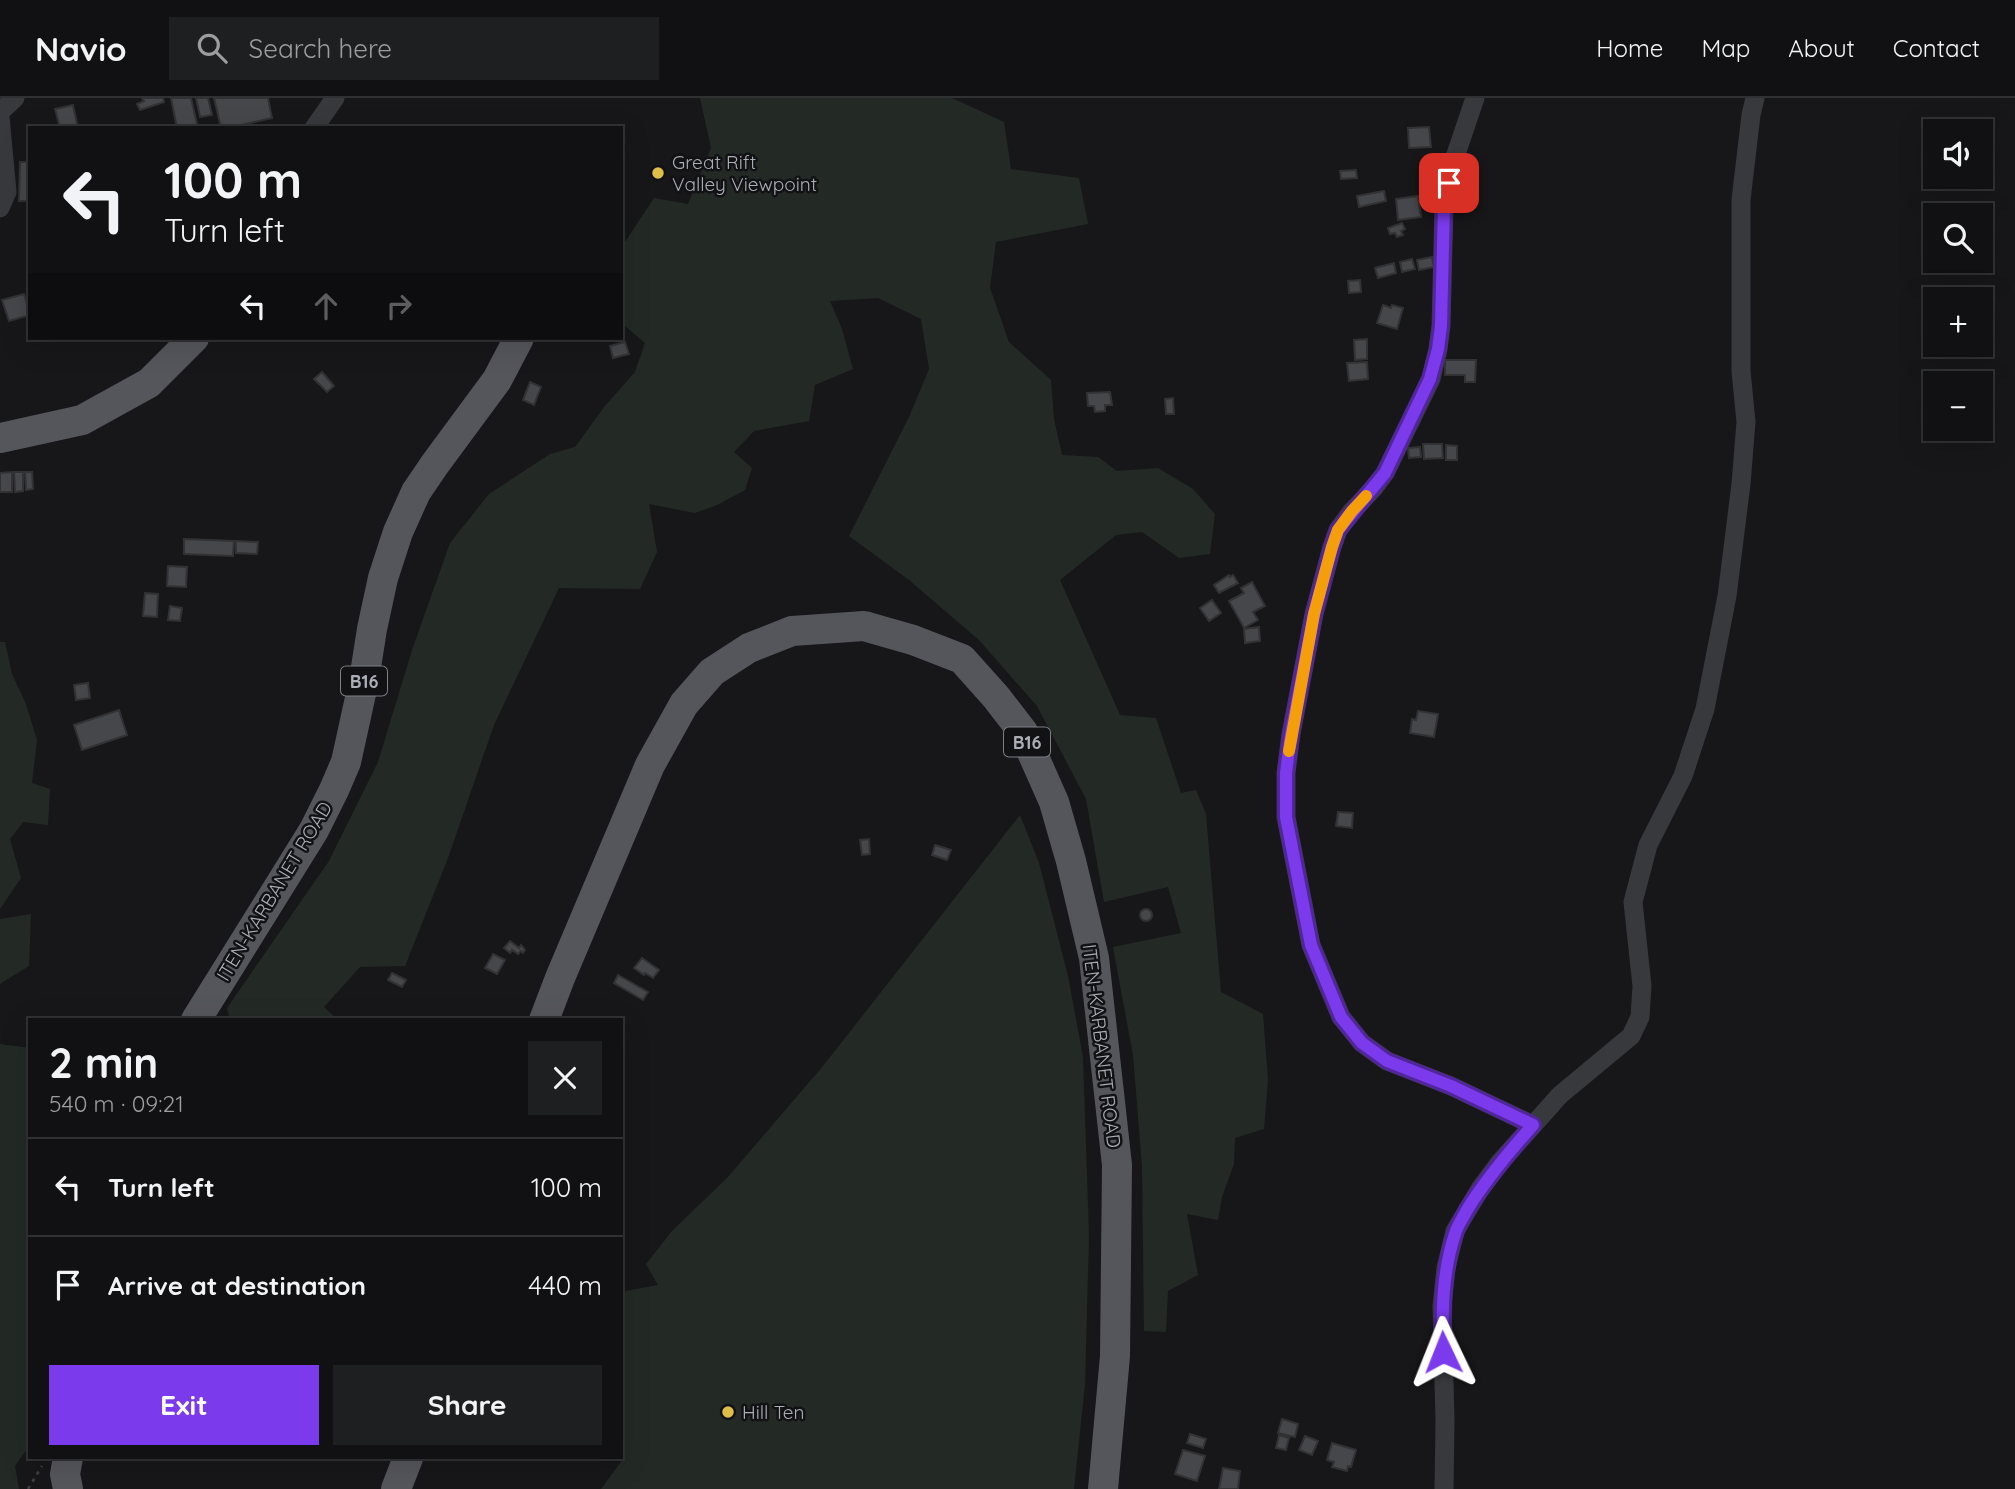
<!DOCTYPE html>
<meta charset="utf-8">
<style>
:root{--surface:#111113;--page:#1e1f21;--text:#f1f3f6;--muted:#9c9da0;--line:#303133;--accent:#7c3aed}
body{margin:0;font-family:Quicksand,sans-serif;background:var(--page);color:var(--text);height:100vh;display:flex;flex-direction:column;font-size:26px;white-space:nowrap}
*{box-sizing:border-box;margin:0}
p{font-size:23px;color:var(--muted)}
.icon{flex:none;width:38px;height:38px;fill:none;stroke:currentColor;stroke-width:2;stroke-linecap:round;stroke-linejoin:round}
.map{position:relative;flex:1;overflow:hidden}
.panel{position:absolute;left:28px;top:920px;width:595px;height:441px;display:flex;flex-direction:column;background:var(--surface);border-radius:0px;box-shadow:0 7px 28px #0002,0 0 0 2px var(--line)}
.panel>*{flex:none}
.hud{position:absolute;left:28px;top:28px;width:595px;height:214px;border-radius:0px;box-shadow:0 7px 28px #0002,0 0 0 2px var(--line);background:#111113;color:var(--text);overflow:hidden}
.tools{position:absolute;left:1923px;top:21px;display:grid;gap:14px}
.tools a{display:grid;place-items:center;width:70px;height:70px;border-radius:0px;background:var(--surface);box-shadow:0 7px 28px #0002,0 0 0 2px var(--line);font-size:35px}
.pin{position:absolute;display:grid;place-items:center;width:60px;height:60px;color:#fff;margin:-30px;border-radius:14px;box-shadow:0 4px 10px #0006}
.me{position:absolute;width:77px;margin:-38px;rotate:358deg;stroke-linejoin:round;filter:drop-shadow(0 0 5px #0008)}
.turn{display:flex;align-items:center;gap:24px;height:147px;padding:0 21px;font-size:32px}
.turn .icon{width:91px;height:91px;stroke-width:2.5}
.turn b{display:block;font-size:49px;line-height:60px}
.lanes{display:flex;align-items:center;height:66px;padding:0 21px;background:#0003;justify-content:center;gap:35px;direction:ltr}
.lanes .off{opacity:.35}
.round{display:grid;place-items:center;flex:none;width:74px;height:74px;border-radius:0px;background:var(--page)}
.summary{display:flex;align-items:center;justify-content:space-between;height:119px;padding:0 21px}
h1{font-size:42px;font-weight:700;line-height:52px}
.button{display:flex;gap:14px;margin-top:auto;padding:14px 21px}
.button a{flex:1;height:80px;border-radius:0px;background:var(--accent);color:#fff;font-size:28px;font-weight:700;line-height:80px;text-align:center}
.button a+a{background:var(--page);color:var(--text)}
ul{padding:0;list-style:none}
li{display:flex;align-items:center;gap:21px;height:98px;padding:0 21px;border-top:2px solid var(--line)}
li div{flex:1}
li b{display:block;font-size:26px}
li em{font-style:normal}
header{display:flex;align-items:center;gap:42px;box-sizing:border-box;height:98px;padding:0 35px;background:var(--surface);border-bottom:2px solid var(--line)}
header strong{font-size:33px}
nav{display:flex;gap:38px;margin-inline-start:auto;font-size:24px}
.search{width:490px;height:63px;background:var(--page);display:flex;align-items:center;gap:18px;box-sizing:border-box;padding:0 24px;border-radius:0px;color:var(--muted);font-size:26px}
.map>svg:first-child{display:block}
</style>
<header>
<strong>Navio</strong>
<div class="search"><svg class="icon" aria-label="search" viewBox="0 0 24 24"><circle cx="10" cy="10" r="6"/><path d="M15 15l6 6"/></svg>Search here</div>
<nav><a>Home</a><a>Map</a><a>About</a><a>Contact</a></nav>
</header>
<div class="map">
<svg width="2015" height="1391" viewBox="0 0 2015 1391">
<rect width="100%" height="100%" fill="#171719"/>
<!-- green -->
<path fill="#232a25" d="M700,0H952L1004,24L1011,71L1079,80L1088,126L996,144L990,190L1009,244L1051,282L1054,321L1062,357L1098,359L1117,373L1158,370L1193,391L1215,416L1210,456L1179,460L1142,434L1116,437L1060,482L1120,617L1156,620L1181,695L1196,692L1206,716L1221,894L1263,916L1268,982L1264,1031L1235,1040L1234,1066L1222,1099L1218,1122L1187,1116L1198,1177L1168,1193L1166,1234L1144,1233L1142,1068L1133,957L1113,849L1181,835L1168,789L1104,804L1086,701L1037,608L979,542L909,482L849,438L909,319L929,271L921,221L878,200L830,203L842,231L853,271L815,287L809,323L754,333L734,354L752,370L745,392L717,407L695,415L649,406L657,454L640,491L559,490L494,627L448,760L405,868L360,869L324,909L338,922H230L227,910L329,763L378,664L413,549L450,445L489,396L550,356L575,349L605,308L635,274L645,245L625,228L621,218V150L654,100L688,106L711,50Z
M0,544H5L12,576L26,606L37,642L32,685L50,691L48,727L23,724L10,741L21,780L0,811Z
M1020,717L1039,765L1068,878L1083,959L1089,1138L1085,1286L1074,1391H601L623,1361L621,1356V1194L658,1187L646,1166L672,1133L728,1079L823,968Z
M31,816L29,868L0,886V821Z
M0,946L30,950V1347L15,1368L19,1391H0Z"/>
<!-- building -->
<path fill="#46474b" stroke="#323134" stroke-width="2" d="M142,0H163L164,4L140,12L137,6L144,3Z
M171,0H191L198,30H177Z
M196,0H208L212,17L200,19Z
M214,0H268L272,20L228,30H221Z
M73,7L78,30H60L55,11Z
M1429,29L1431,49L1409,50L1408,30Z
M20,64H30V103H19Z
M1356,72L1357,80L1341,81L1340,73Z
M1384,93L1386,103L1359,109L1357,98Z
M1418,98L1421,119L1398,122L1396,101Z
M1402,125L1405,131L1401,133L1403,137L1397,139L1395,135L1390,136L1388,130Z
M1432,159L1434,169L1419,172L1417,162Z
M1412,161L1415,171L1402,174L1400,164Z
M1394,165L1396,175L1378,180L1375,170Z
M1360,182L1361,194L1349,195L1348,183Z
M24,196L30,217L9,223L2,202Z
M1383,207L1391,210L1392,207L1403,210L1397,231L1377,225Z
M1367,241V261L1355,262L1354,242Z
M625,244L629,256L613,260L610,248Z
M1445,262H1476L1475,284H1465V277H1445Z
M1367,264L1368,281L1349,283L1347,265Z
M322,274L334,288L327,294L314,281Z
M530,284L541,289L534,307L523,302Z
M1110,294L1112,307H1105V313L1095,314L1094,308H1088L1087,295Z
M1173,300L1174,316H1166L1165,301Z
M1423,346H1442L1443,360L1424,361Z
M1446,347L1457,348V362H1446Z
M1420,349L1421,359L1409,360L1408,350Z
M12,374V394H0V375Z
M14,374H23V393L15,394Z
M25,374H32L33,391L26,392Z
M184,441L234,443L233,458L184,456Z
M236,443L258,444L257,456L236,455Z
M168,468L187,469L186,489L167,488Z
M1229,477L1230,479L1233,477L1238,485L1219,495L1214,487Z
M1252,484L1265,508L1253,514L1258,522L1244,530L1229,503L1244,495L1241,490Z
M145,495L158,496L157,519L143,518Z
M1212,502L1221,515L1209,523L1200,510Z
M170,508L182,510L180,523L168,522Z
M1259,529L1260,543L1245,545L1244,531Z
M88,585L90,600L76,602L74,587Z
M119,612L127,637L82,652L74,627Z
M1418,613L1438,616L1434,639L1410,635L1412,621L1416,622Z
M1338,714L1353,715L1352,730L1336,728Z
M869,741L870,756L862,757L860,742Z
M935,747L951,752L947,762L932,757Z
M1140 817a6 6 0 1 1 12 0a6 6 0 1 1-12 0Z
M510,843L519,850L521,847L525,852L523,855L521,853L518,856L512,852L510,855L504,850Z
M493,856L505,862L497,876L485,870Z
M642,860L659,872L653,880L645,875L644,877L634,870Z
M392,875L406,882L402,889L388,882Z
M618,877L648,894L643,902L614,885Z
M1282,1321L1298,1326L1295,1339L1278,1335Z
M1190,1336L1206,1341L1203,1350L1187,1345Z
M1279,1337L1289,1340L1286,1352L1276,1350Z
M1305,1338L1318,1343L1312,1357L1299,1352Z
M1332,1345L1356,1352L1351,1369L1348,1368L1347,1373L1332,1369L1334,1364L1327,1362Z
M1183,1352L1205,1358L1197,1383L1175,1376Z
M1223,1370L1240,1373L1238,1391H1219Z"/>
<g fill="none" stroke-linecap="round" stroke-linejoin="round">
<!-- path -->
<path stroke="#3f3f44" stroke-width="2.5" stroke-dasharray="3.5 5" stroke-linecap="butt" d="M28,1391L42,1368"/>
<!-- minor -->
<path stroke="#38393d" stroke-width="19" d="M1475,0L1454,62L1444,108L1441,228L1438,251L1431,281L1385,375L1374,390L1352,413L1338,432L1332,449L1314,516L1291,636L1286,675V719L1311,847L1341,919L1362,945L1387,963L1451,988L1533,1027
M0,14L15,0
M0,19L7,94L0,110
M314,30L335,0
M1444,1391L1445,1323L1442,1208L1446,1170L1455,1133L1480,1091L1500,1064L1560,997L1631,938L1640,919L1642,888L1633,804L1648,747L1683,678L1705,611L1727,498L1741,386L1746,324L1741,273V102L1751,17L1755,0"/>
<!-- primary -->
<path stroke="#55555c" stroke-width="30" d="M0,340L82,322L149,285L194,240
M196,922L314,732L334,692L346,664L364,582L372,531L383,480L398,434L416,394L435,366L497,282L519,240
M544,922L560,880L650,667L684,606L712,574L749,550L792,533L864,528L913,542L962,561L996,599L1023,634L1054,704L1071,763L1094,860L1117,1067L1115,1258L1103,1391
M68,1360L65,1376L68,1391
M396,1391L408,1360"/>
</g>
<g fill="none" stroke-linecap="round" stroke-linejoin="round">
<defs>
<path id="route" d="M1443,1254C1442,1214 1442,1175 1455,1136C1457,1128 1463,1120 1467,1112C1486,1081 1509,1054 1533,1027L1451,988L1387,963L1362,945L1341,919L1311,847L1286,719V675L1291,636L1314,516L1332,449L1338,432L1385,375L1430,281L1438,251L1441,228L1444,108L1449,85"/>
</defs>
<!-- route casing -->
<use href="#route" stroke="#51269a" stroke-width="18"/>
<!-- route -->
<use href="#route" stroke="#7c3aed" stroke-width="12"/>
<!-- slow -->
<path stroke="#f59e0b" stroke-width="12" d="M1289,653L1314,516L1332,449L1338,432L1352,413L1366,398"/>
</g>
<!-- markers -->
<g fill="#dfbd49" stroke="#121214" stroke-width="2.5">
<circle cx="658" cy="75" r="7"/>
<circle cx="728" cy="1314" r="7"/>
</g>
<g text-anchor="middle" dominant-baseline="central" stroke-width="5" stroke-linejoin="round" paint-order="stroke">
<!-- shield labels -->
<g fill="#121214" stroke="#7d7e86" stroke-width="2">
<rect x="341" y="568.5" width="46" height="29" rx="5"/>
<rect x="1004" y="629.5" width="46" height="29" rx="5"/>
</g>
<g font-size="18" font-weight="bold" fill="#abadb7">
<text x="364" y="583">B16</text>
<text x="1027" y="644">B16</text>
</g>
<!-- poi labels -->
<g font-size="19" fill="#abadb7" stroke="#121214" text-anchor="start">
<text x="672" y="64">Great Rift<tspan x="672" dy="22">Valley Viewpoint</tspan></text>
<text x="742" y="1314">Hill Ten</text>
</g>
<!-- street labels -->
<g font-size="19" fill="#abadb7" stroke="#121214">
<text transform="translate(274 793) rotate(-59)">ITEN-KARBANET ROAD</text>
<text transform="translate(1102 948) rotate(83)">ITEN-KARBANET ROAD</text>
</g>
</g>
</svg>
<div class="tools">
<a><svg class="icon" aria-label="sound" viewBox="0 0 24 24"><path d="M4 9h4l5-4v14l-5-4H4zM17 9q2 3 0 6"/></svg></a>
<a><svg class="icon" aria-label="search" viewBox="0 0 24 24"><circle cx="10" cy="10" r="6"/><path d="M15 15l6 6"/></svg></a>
<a>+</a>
<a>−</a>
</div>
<div class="pin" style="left:1449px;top:85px;background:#d93025"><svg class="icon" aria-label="arrive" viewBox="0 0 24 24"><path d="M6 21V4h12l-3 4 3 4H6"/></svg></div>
<svg class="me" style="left:1443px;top:1254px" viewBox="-20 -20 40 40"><path d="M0-17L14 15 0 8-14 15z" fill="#7c3aed" stroke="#fff" stroke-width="4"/></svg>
<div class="hud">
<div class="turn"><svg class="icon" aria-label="left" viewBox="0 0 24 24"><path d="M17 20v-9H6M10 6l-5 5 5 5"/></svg><div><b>100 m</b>Turn left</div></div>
<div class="lanes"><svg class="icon" aria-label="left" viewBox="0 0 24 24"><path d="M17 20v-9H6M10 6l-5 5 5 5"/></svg><svg class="icon off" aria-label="ahead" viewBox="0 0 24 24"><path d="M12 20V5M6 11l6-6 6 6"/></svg><svg class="icon off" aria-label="right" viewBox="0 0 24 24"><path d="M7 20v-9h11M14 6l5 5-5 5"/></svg></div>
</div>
<section class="panel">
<div class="summary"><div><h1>2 min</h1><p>540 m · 09:21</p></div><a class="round"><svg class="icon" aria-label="close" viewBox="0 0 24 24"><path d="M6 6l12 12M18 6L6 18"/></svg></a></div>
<ul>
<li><svg class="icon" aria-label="left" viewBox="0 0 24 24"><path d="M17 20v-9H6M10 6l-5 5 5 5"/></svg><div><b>Turn left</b></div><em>100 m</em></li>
<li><svg class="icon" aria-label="arrive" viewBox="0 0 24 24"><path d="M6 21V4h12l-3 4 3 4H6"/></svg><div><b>Arrive at destination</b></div><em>440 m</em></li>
</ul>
<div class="button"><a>Exit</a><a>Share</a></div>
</section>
</div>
